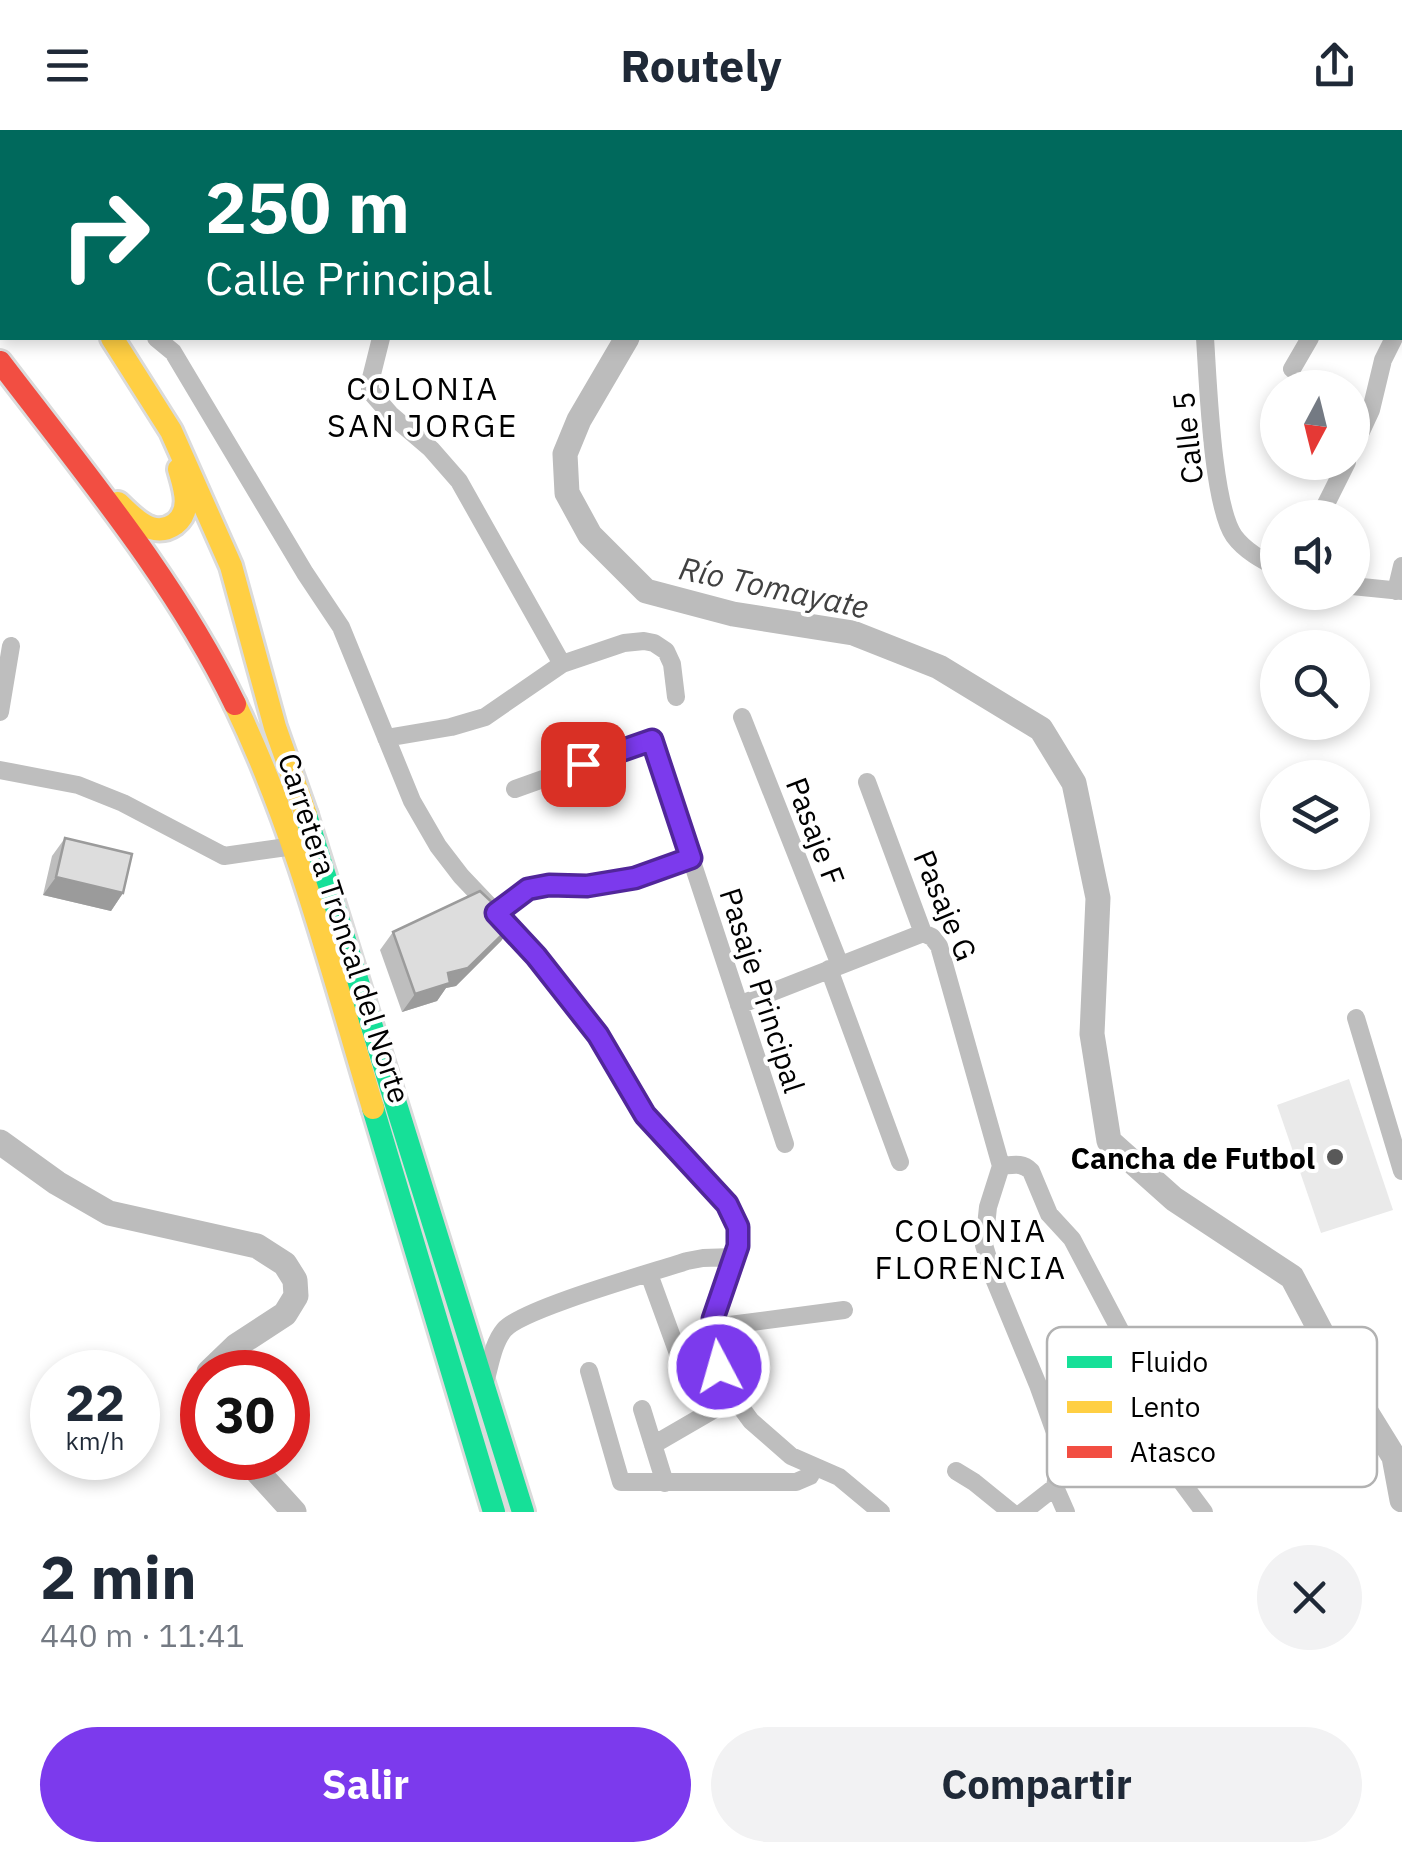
<!DOCTYPE html>
<html lang="es">
<meta charset="utf-8">
<style>
:root{--surface:#fff;--page:#f2f2f3;--text:#1f2937;--muted:#747a83;--accent:#7c3aed}
body{margin:0;font-family:"IBM Plex Sans",sans-serif;background:var(--page);color:var(--text);height:100vh;display:flex;flex-direction:column;font-size:38px;white-space:nowrap}
*{box-sizing:border-box;margin:0}
p{font-size:32px;color:var(--muted)}
.icon{flex:none;width:55px;height:55px;fill:none;stroke:currentColor;stroke-width:2;stroke-linecap:round;stroke-linejoin:round}
.map{position:relative;height:1382px;overflow:hidden}
.drawer{display:flex;flex-direction:column;background:var(--surface);flex:1}
.drawer>*{flex:none}
.banner{position:absolute;left:0px;top:0px;width:1402px;height:210px;box-shadow:0 5px 15px #0003;background:#00695c;color:#fff;overflow:hidden}
.needle{width:65px;rotate:187deg}
.tools{position:absolute;left:1260px;top:240px;display:grid;gap:20px}
.tools a{display:grid;place-items:center;width:110px;height:110px;border-radius:50%;background:var(--surface);box-shadow:0 5px 15px #0003;font-size:50px}
.speed{position:absolute;left:30px;top:1220px;display:flex;gap:20px;font-size:50px;font-weight:700;text-align:center}
.speed>*{display:grid;place-content:center;width:130px;height:130px;border-radius:50%;background:var(--surface);box-shadow:0 5px 15px #0003;line-height:1}
.speed small{font-size:25px;font-weight:400}
.speed .limit{border:15px solid #d22;background:#fff;color:#111}
.pin{position:absolute;display:grid;place-items:center;width:85px;height:85px;color:#fff;margin:-42px;border-radius:20px;box-shadow:0 5px 15px #0006}
.me{position:absolute;width:110px;margin:-55px;rotate:354deg;stroke-linejoin:round;filter:drop-shadow(0 0 8px #0008)}
.turn{display:flex;align-items:center;gap:35px;height:210px;padding:0 40px;font-size:45px}
.turn .icon{width:130px;height:130px;stroke-width:2.5}
.turn b{display:block;font-size:70px;line-height:85px}
.round{display:grid;place-items:center;flex:none;width:105px;height:105px;border-radius:52px;background:var(--page)}
.summary{display:flex;align-items:center;justify-content:space-between;height:170px;padding:0 40px}
h1{font-size:60px;font-weight:700;line-height:75px}
.button{display:flex;gap:20px;margin-top:auto;padding:20px 40px}
.button a{flex:1;height:115px;border-radius:60px;background:var(--accent);color:#fff;font-size:40px;font-weight:700;line-height:115px;text-align:center}
.button a+a{background:var(--page);color:var(--text)}
header{display:flex;justify-content:space-between;align-items:center;height:130px;padding:0 40px;background:var(--surface);font-size:45px;font-weight:700}
.map>svg:first-child{display:block}
</style>
<header><svg class="icon" aria-label="menu" viewBox="0 0 24 24"><path d="M4 6h16M4 12h16M4 18h16"/></svg>Routely<svg class="icon" aria-label="share" viewBox="0 0 24 24"><path d="M12 15V3M7 8l5-5 5 5M5 13v7h14v-7"/></svg></header>
<div class="map">
<svg width="1402" height="1382" viewBox="0 0 1402 1382">
<rect width="100%" height="100%" fill="#fff"/>
<!-- pitch -->
<path fill="#eaeaea" d="M1349,949L1393,1080L1321,1103L1277,975Z"/>
<g fill="none" stroke-linecap="round" stroke-linejoin="round">
<!-- stream -->
<path stroke="#bcbcbc" stroke-width="4" d="M1192,2L1197,0"/>
<!-- river -->
<path stroke="#bcbcbc" stroke-width="25" d="M741,2L742,0
M627,208L579,290L565,324L567,363L590,405L646,461L733,484L853,503L939,537L1041,599L1074,653L1098,768L1092,904L1109,1011L1174,1069L1292,1147L1347,1251L1394,1327L1402,1370
M0,1012L57,1053L109,1083L257,1116L285,1134L295,1150L296,1166L285,1184L236,1216L209,1242
M202,1257V1276
M245,1328L294,1382"/>
<defs>
<path id="fast" d="M0,68L2,71
M306,685L523,1382
M373,978L494,1382"/>
<path id="slow" d="M112,208L171,301L231,436L275,597L306,685
M118,373C128,382 138,394 151,398C160,401 168,399 175,394C193,380 184,357 179,339
M235,574C297,703 332,842 373,978"/>
<path id="jam" d="M0,232C83,341 175,450 235,574"/>
</defs>
<!-- fast casing -->
<use href="#fast" stroke="#dbdbdb" stroke-width="28"/>
<!-- slow casing -->
<use href="#slow" stroke="#dbdbdb" stroke-width="28"/>
<!-- jam casing -->
<use href="#jam" stroke="#dbdbdb" stroke-width="28"/>
<!-- street -->
<path stroke="#bebebe" stroke-width="18" d="M224,0L231,2
M13,2L16,0
M374,2L375,0
M0,31L2,39
M1400,115H1402
M156,208L173,222L305,443L341,497L412,671L438,716L461,746L536,825L599,905L645,985L727,1074L738,1097V1116L713,1189L719,1237L734,1268L751,1291L791,1326L839,1347L881,1382
M381,208L370,252V261L390,284L431,319L459,351L562,534
M1205,208C1208,250 1212,374 1234,406C1245,421 1262,430 1278,438
M1292,239L1310,208
M1352,321L1371,280L1383,230L1394,208
M1319,388L1347,332
M1352,456L1402,461
M1396,461L1402,436
M0,582L11,516
M742,587L840,835
M386,608L451,597L485,587L562,534L624,513L644,511L654,513L666,521L672,534L676,567
M0,640L78,655L123,673L224,726L294,716
M867,652L923,803L932,807L939,816L1001,1036
M515,659L652,610L785,1014
M496,783L528,759L549,755L587,756L635,749L691,728
M829,839L900,1032
M739,875L923,803
M1356,888L1402,1041
M1001,1036L988,1077L984,1115L995,1151L1038,1255L1061,1319L1055,1357L1023,1382
M1001,1036C1013,1035 1022,1032 1031,1041L1049,1084L1072,1109L1161,1278
M649,1144L680,1229
M714,1197L844,1180
M589,1241L621,1352H796L810,1346L814,1337
M485,1252C490,1236 493,1213 504,1200C521,1179 654,1142 687,1131L703,1128L734,1127
M642,1279L665,1353
M1149,1308L1204,1382
M653,1315L734,1268
M956,1341L974,1352L1011,1382
M1055,1357L1066,1382"/>
<!-- fast -->
<use href="#fast" stroke="#16e098" stroke-width="22"/>
<!-- slow -->
<use href="#slow" stroke="#ffcf43" stroke-width="22"/>
<!-- jam -->
<use href="#jam" stroke="#f24e42" stroke-width="22"/>
</g>
<!-- wall -->
<path fill="#bebebe" d="M65,708L123,763L111,781L43,765L52,726Z
M514,793L501,811L456,856L446,858L437,871L402,882L380,820L393,802Z"/>
<!-- shaded-wall -->
<path fill="#9b9b9b" d="M56,747L123,763L111,781L43,765Z
M514,793L501,811L456,856L446,858L437,871L402,882L415,864L448,843Z"/>
<!-- building -->
<path fill="#ddd" stroke="#9b9b9b" stroke-width="2.5" d="M65,708L132,724L123,763L56,747Z
M480,761L514,793L468,838L448,843L450,853L415,864L393,802Z"/>
<g fill="none" stroke-linecap="round" stroke-linejoin="round">
<defs>
<path id="route" d="M583,634L652,610L691,728L635,748L587,756L549,755L528,759L496,783L536,826L598,905L645,985L727,1074L738,1097V1116L713,1189L719,1237"/>
</defs>
<!-- route casing -->
<use href="#route" stroke="#51269a" stroke-width="25"/>
<!-- route -->
<use href="#route" stroke="#7c3aed" stroke-width="18"/>
</g>
<!-- markers -->
<circle fill="#595959" stroke="#fff" stroke-width="4" cx="1335" cy="1027" r="10"/>
<g text-anchor="middle" dominant-baseline="central" stroke-width="8" stroke-linejoin="round" paint-order="stroke">
<!-- street labels -->
<g font-size="30" fill="#000" stroke="#fff">
<text transform="translate(1187 308) rotate(-96)">Calle 5</text>
<text transform="translate(816 701) rotate(69)">Pasaje F</text>
<text transform="translate(946 775) rotate(67)">Pasaje G</text>
<text transform="translate(345 798) rotate(72)">Carretera Troncal del Norte</text>
<text transform="translate(763 860) rotate(72)">Pasaje Principal</text>
</g>
<!-- poi labels -->
<g font-size="30" font-weight="bold" fill="#000" stroke="#fff" text-anchor="end">
<text x="1315" y="1027">Cancha de Futbol</text>
</g>
<!-- neighbourhood labels -->
<g font-size="32" letter-spacing="2.5" fill="#000" stroke="#fff">
<text x="423" y="258">COLONIA<tspan x="423" dy="37">SAN JORGE</tspan></text>
<text x="971" y="1100">COLONIA<tspan x="971" dy="37">FLORENCIA</tspan></text>
</g>
<!-- water labels -->
<g font-size="32" font-style="italic" fill="#414141" stroke="#fff">
<text transform="translate(774 457) rotate(12)">Río Tomayate</text>
</g>
</g>
<!-- legend -->
<rect x="1047" y="1197" width="330" height="160" rx="15" fill="#fff" stroke="#b2b2b2" stroke-width="2.5"/>
<rect x="1067" y="1226" width="45" height="12" fill="#16e098"/>
<rect x="1067" y="1271" width="45" height="12" fill="#ffcf43"/>
<rect x="1067" y="1316" width="45" height="12" fill="#f24e42"/>
<g font-size="28" fill="#000">
<text x="1130" y="1242">Fluido</text>
<text x="1130" y="1287">Lento</text>
<text x="1130" y="1332">Atasco</text>
</g>
</svg>
<div class="tools">
<a><svg class="needle" viewBox="-14 -14 28 28"><path d="M0-13l5 13h-10z" fill="#e53935"/><path d="M0 13l5-13h-10z" fill="#747a83"/></svg></a>
<a><svg class="icon" aria-label="sound" viewBox="0 0 24 24"><path d="M4 9h4l5-4v14l-5-4H4zM17 9q2 3 0 6"/></svg></a>
<a><svg class="icon" aria-label="search" viewBox="0 0 24 24"><circle cx="10" cy="10" r="6"/><path d="M15 15l6 6"/></svg></a>
<a><svg class="icon" aria-label="layers" viewBox="0 0 24 24"><path d="M12 4l9 5-9 5-9-5zM3 14l9 5 9-5"/></svg></a>
</div>
<div class="speed"><div>22<small>km/h</small></div><div class="limit">30</div></div>
<div class="pin" style="left:583px;top:634px;background:#d93025"><svg class="icon" aria-label="arrive" viewBox="0 0 24 24"><path d="M6 21V4h12l-3 4 3 4H6"/></svg></div>
<svg class="me" style="left:719px;top:1237px" viewBox="-20 -20 40 40"><circle r="17" fill="#7c3aed" stroke="#fff" stroke-width="3"/><path d="M0-11L8 9 0 5-8 9z" fill="#fff"/></svg>
<div class="banner">
<div class="turn"><svg class="icon" aria-label="right" viewBox="0 0 24 24"><path d="M7 20v-9h11M14 6l5 5-5 5"/></svg><div><b>250 m</b>Calle Principal</div></div>
</div>
</div>
<section class="drawer">
<div class="summary"><div><h1>2 min</h1><p>440 m · 11:41</p></div><a class="round"><svg class="icon" aria-label="close" viewBox="0 0 24 24"><path d="M6 6l12 12M18 6L6 18"/></svg></a></div>
<div class="button"><a>Salir</a><a>Compartir</a></div>
</section>
